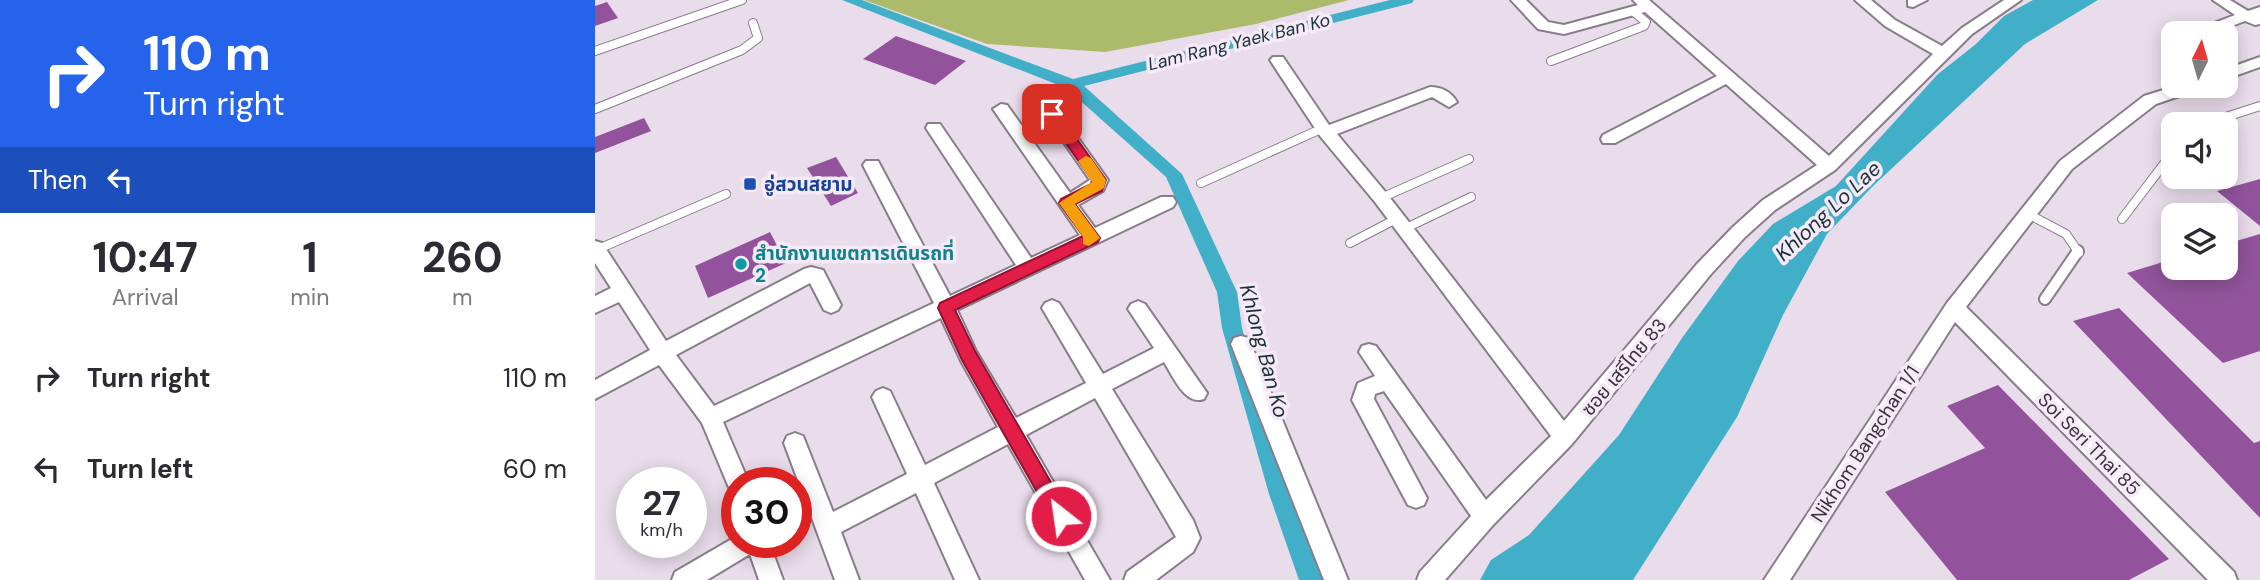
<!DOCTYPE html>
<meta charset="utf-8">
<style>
:root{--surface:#fff;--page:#f2f2f3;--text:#2b2b33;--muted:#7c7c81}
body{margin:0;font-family:"DM Sans","Noto Sans Thai",sans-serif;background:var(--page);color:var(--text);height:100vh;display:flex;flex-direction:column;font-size:26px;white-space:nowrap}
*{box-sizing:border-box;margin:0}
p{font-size:23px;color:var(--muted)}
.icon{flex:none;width:38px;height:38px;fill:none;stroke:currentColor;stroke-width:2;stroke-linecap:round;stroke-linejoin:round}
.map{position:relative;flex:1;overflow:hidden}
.details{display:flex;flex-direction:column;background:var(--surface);width:595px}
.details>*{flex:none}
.top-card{background:#2563eb;color:#fff;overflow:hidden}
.needle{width:46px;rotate:5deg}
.tools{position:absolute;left:1566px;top:21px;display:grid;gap:14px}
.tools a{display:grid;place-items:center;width:77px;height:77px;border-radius:14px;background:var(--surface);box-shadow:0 4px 18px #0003;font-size:35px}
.speed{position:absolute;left:21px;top:467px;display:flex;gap:14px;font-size:35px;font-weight:700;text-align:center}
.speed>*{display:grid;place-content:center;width:91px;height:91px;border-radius:50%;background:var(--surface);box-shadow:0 4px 18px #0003;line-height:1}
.speed small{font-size:18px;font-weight:400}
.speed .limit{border:10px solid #d22;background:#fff;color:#111}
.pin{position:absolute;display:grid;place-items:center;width:60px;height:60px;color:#fff;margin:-30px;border-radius:14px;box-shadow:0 4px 10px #0006}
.me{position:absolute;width:77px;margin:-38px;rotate:330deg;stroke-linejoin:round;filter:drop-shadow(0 0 5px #0008)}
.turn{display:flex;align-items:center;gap:24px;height:147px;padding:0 28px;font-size:32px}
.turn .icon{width:91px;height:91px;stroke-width:2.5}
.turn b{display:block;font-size:49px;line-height:60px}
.then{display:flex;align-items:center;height:66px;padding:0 28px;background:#0003;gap:14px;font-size:26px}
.eta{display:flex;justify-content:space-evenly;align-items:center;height:119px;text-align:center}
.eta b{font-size:42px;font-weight:700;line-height:49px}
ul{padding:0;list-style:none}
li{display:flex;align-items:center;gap:21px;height:91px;padding:0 28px}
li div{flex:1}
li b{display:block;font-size:26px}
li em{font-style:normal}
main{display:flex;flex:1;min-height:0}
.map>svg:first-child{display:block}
</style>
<main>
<section class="details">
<div class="top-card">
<div class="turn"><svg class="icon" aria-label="right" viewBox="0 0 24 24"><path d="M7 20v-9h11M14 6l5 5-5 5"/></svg><div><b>110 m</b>Turn right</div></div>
<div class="then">Then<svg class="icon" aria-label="left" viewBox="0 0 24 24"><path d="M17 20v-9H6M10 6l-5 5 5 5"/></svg></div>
</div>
<div class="eta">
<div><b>10:47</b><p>Arrival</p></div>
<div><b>1</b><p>min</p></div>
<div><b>260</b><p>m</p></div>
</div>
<ul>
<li><svg class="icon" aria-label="right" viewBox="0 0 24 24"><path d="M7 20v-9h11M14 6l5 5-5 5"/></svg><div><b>Turn right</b></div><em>110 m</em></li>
<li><svg class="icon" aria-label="left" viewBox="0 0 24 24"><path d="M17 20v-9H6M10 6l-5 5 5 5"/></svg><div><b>Turn left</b></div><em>60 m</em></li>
</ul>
</section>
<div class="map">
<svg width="1665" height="580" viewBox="0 0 1665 580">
<rect width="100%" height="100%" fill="#e9dceb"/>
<!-- green -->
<path fill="#acbb6b" d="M269,0H754L661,24L510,52L392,44Z"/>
<!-- water -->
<path fill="#42afc9" d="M1438,0H1503L1430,44L1277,187L1232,234L1188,315L1142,417L1038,580H885L896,560L934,535L1024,435L1087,338L1143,261L1178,224L1241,186L1343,74L1381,44L1409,16Z"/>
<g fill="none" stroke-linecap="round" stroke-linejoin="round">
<!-- canal -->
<path fill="#42afc9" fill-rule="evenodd" d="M247,0H267L478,79L795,0H819L817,3L489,86L587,174L642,292L647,328L696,494L728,580H704L674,494L627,328L622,292L571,177L471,88Z"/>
</g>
<!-- building -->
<path fill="#92539c" d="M12,2L23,18L0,26V6Z
M301,36L371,61L340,85L268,59Z
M49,118L56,131L0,153V137Z
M241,157L263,193L236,206L212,168Z
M1665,179V226L1622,191Z
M175,232L191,263L113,298L100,266Z
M1665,234V351L1628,363L1532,273L1578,259V268H1631V244Z
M1524,308L1659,443L1665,441V518L1478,321Z
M1403,385L1574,559L1534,580H1362L1290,492L1390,448L1352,406Z"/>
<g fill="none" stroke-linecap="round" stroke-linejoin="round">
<defs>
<path id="service-far1" d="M0,51L147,0
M956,61L1049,26L1051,22L1039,12
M0,109L147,50L163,38L158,23
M1609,124L1665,106
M606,183L728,128
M786,198L874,159
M1433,214L1471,234L1484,253
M1527,219L1578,152
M809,229L876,197
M755,243L801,219
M1,250L131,194"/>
<path id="service" d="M1450,299L1483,251"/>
<path id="minor" d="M916,0H931L953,22L969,25L1043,5L1038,0H1054L1234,156L1338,54L1290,26L1260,0H1276L1300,20L1347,46L1367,28L1409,0H1426L1377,34L1240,170L1180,210L1150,237L1116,274L977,444L898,525L850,580H822L825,572L876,516L789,391L780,394L779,399L832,498L829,505L821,508L813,505L757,400L763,383L780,376L764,352L767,346L774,344L781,346L891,500L956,436L780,202L725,136L675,60L678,57H688L734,125L835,87C847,87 856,92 862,102L854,107L837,97L742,134L792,194L969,421L1102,264L1138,227L1168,200L1222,165L1131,84L1020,143H1008L1006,139L1008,135L1122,76L1050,12L969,34L943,29Z
M1313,0H1332L1318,7L1313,6Z
M1618,0H1635L1653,11L1665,7V24L1660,25L1650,21L1621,32H1611L1609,29L1611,26L1640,15Z
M1665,57V67L1631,79V69Z
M1581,86H1604L1602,90L1561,104L1477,169L1371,307L1639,572L1642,580H1613L1360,322L1195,580H1169L1352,303L1465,161L1549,96Z
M406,104L412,105L475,193L495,180L449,114L451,110H463L513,180L508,191L483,205L500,228L566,197H578L581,202L578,207L362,310L381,351L421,418L491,383L447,308L450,303L457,300L464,303L508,374L559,348L533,309L536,304L543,301L550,304L612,393L609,399C590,406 578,376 569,362L517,389L598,520L605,538L598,552L561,580H529L532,572L581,537L500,398L431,435L515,580H490L413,444L339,483L384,580H360L321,493L246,532L264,580H240L189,443L192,436L200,433L208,436L238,512L312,474L277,397L281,391L288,388L295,391L330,465L403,427L366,361L346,318L128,422L154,483H142V493L135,490L107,423L64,365L0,399V380L55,350L24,302L0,313V296L16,288L0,263V241L7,243L71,341L209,269L216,267L228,270L246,305L243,310L236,313L229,310L215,283L81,355L119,406L339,303L268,165L271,161H283L355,296L421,265L331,128L333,124H345L436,258L485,235L398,109Z
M646,336L653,338L656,344L753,580H729L636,344L639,338Z
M142,536V542H174L188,580H164L155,554L112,580H77L80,572Z"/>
</defs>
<!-- service-far1 casing -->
<use href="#service-far1" stroke="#897d8b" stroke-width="10"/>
<!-- service casing -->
<use href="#service" stroke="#897d8b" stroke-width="14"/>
<!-- minor casing -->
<use href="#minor" stroke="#897d8b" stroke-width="4"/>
<!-- service-far1 -->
<use href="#service-far1" stroke="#fff" stroke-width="8"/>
<!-- service -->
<use href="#service" stroke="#fff" stroke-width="10"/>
<!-- minor -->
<use href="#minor" fill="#fff" fill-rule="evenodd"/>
</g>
<!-- route -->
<path fill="#e11d48" stroke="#92132f" stroke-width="2" d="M457,110L462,111L511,180L507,191L480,204L505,238L503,242L360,310L380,351L472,510L475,516L472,522L466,525L459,522L367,360L343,308L345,303L488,236L464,203L466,199L496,184L497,180L450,114Z"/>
<!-- slow -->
<path fill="#f59e0b" d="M491,156L496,158L511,180L509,188L480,204L505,238L494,246L488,244V237L464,203L497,182L483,161Z"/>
<!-- markers -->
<rect fill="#1a4fb4" stroke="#f6e9f8" stroke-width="2.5" x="148" y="177" width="14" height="14" rx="3.5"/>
<circle fill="#0f9aa8" stroke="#f6e9f8" stroke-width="2.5" cx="146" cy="264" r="7"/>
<g text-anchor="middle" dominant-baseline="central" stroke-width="7" stroke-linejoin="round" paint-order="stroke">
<!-- far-water labels -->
<g font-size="18" font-style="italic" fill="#193238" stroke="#f6e9f8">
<text transform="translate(644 42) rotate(-14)">Lam Rang Yaek Ban Ko</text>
</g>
<!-- transit labels -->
<g font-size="19" font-weight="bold" fill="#164399" stroke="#f6e9f8" text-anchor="start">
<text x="169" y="184">อู่สวนสยาม</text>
</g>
<!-- culture labels -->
<g font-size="19" font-weight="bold" fill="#0d838f" stroke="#f6e9f8" text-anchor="start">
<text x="160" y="253">สำนักงานเขตการเดินรถที่<tspan x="160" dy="22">2</tspan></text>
</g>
<!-- street labels -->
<g font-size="19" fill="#393439" stroke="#f6e9f8">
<text transform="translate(1029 367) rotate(-50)">ซอย เสรีไทย 83</text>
<text transform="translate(1270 444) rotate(-57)">Nikhom Bangchan 1/1</text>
<text transform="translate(1494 444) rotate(45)">Soi Seri Thai 85</text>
</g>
<!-- water labels -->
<g font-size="21" font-style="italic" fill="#193238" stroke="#f6e9f8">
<text transform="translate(1233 211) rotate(-43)">Khlong Lo Lae</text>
<text transform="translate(669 351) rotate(75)">Khlong Ban Ko</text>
</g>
</g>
</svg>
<div class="tools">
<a><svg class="needle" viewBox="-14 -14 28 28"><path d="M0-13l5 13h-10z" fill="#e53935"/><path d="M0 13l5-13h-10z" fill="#7c7c81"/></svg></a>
<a><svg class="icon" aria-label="sound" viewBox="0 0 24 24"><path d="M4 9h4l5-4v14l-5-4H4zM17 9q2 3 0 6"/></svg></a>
<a><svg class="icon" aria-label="layers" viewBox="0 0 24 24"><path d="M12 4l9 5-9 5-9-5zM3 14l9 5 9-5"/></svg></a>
</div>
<div class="speed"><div>27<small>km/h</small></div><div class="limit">30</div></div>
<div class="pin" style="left:457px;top:114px;background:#d93025"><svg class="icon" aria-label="arrive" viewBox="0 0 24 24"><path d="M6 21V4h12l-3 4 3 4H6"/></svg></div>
<svg class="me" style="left:466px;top:516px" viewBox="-20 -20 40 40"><circle r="17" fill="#e11d48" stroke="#fff" stroke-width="3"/><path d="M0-11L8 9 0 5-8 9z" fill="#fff"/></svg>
</div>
</main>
